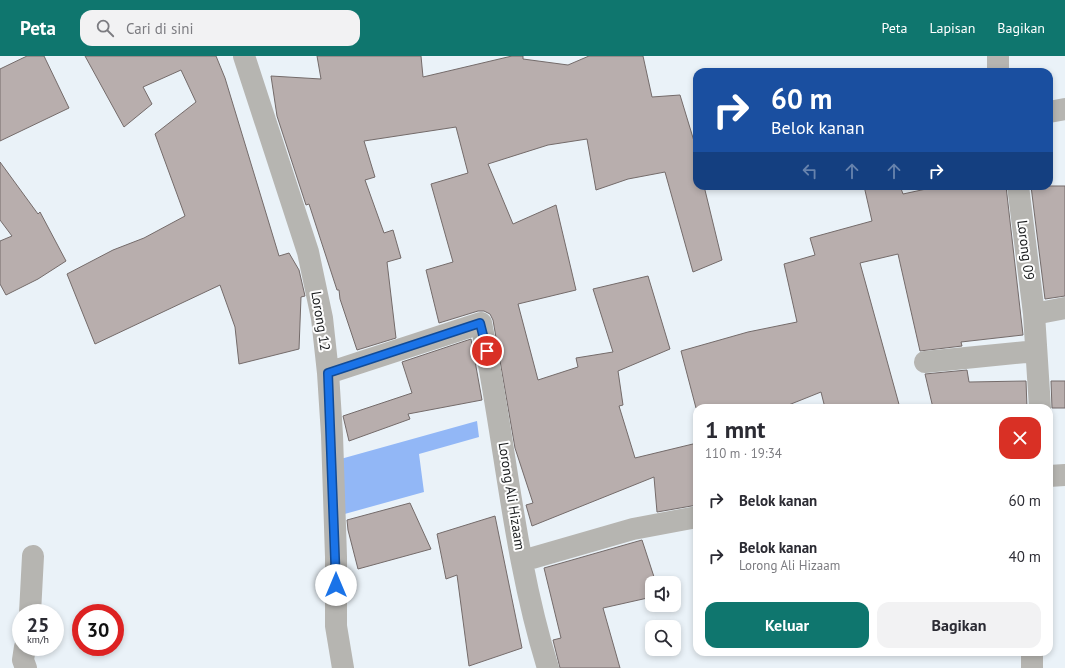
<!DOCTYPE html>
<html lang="id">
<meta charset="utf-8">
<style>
:root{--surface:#fff;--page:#f2f2f3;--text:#2b2b33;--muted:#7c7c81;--accent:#0f766e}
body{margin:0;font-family:"PT Sans",sans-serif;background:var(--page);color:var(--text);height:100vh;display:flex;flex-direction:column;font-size:15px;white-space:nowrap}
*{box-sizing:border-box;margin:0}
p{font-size:13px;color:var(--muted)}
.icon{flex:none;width:22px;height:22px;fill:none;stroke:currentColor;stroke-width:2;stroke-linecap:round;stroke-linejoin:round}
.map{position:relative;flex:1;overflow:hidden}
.panel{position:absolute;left:693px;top:348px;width:360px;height:252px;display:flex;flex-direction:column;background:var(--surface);border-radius:12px;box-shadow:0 2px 6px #0003}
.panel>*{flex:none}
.guide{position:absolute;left:693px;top:12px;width:360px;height:122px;border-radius:12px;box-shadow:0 2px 6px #0003;background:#1a4fa0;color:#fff;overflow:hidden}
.fabs{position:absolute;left:645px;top:520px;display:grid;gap:8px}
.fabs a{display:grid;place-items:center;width:36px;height:36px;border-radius:8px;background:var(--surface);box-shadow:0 2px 6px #0003;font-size:20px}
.speed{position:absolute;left:12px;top:548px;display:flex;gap:8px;font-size:20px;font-weight:700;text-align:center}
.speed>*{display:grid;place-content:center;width:52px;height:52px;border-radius:50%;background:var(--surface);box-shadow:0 2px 6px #0003;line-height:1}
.speed small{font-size:10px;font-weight:400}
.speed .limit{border:6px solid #d22;background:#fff;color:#111}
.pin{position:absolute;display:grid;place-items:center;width:34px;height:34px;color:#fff;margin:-17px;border:2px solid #fff;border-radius:50%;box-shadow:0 1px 4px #0007}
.me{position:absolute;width:44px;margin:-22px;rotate:0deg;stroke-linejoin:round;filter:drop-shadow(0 0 3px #0008)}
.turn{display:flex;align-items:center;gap:14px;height:84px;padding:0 12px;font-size:18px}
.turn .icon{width:52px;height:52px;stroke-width:2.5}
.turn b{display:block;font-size:28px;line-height:34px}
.lanes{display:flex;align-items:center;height:38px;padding:0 12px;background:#0003;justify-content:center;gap:20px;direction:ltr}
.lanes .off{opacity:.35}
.round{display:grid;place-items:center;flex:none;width:42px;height:42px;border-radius:12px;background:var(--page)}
.headline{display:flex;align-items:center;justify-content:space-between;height:68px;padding:0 12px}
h1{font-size:24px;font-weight:800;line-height:30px}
.cta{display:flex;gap:8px;margin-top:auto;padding:8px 12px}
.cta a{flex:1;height:46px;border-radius:12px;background:var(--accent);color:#fff;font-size:16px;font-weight:800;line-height:46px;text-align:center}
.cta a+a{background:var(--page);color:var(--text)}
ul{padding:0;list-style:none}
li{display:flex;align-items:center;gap:12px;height:56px;padding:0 12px}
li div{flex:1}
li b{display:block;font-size:15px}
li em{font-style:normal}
header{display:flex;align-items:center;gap:24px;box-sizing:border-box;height:56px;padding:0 20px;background:var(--accent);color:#fff}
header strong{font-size:19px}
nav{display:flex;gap:22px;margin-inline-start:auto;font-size:14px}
.search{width:280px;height:36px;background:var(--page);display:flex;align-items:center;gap:10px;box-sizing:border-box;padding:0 14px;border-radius:12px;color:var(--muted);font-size:15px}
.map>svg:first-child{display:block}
</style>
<header>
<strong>Peta</strong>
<div class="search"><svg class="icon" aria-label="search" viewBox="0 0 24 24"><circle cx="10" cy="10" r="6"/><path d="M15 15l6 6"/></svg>Cari di sini</div>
<nav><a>Peta</a><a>Lapisan</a><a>Bagikan</a></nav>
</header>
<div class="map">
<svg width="1065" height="612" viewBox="0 0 1065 612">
<rect width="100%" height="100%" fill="#eaf2f8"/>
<!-- water -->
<path fill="#92b7f6" d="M477,365L479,381L419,398L424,436L341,459L337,404Z"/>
<!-- building -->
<path fill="#b8aead" stroke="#746b6a" d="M27,0H44L69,52L0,85V13Z
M85,0H216L225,22L279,200L289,197L299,214L305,240L301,241L299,293L239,308L235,271L220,229L95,288L67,218L113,194L144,182L185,160L155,78L196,46L181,14L143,31L152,48L124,71Z
M317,0H421L423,21L512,0H523V3L568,9L589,0H643L652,41L680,39L697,95V130H704L722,204L693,216L665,116L628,123L596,134L587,83L548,89L488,108L513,168L556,149L576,234L518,248L538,324L578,311L576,302L613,296L593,233L648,220L670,293L618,315L623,349L619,350L635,402L697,387V449L657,456L654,421L532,470L526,449L533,447L515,392L493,264L490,258L484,255H478L439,267L426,214L453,206L431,128L468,117L456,71L364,85L375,121L365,124L384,177L393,174L401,202L387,206L396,282L357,294L340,243L339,234H337L309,148L306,149L277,60L271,20L321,23Z
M0,106L38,158L40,156L66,205L38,223L6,239L0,228V185L12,180L0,164Z
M864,130H900L903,138L940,130H1006L1023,279L961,286L962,290L920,295L898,198L860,207L900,352H825L821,336L781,352H696L681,295L748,276L797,266L784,208L815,199L810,182L872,165Z
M1031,130H1065V240L1045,243Z
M471,283L482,344L408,358L410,363L349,385L343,360L412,337L402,306Z
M967,314L969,326L1026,325L1027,352H933L925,318Z
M1051,325H1065V352H1052Z
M410,447L431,493L358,513L348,474L347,464Z
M495,460L522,592L469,610L457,519L446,523L437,478Z
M642,484L656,527H652V541L603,552L620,612H560L553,584L561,582L544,512Z"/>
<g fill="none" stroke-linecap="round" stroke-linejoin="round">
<!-- minor -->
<path stroke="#b6b5b1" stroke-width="22" d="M244,0L308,196L322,262L328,317L332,379L336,501V570L343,612
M998,16V0
M1049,56L1065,53
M1018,130L1034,258L1040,352
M1034,258L1065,252
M925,306L1036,295
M328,317L481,267C505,381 513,500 548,612
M1049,420L1065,419
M522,505L633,473L697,461
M30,557L33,500
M25,591L23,604L26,612
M1032,612V596"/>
</g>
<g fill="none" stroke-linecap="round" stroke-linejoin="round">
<defs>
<path id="route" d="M336,529L328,317L480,267L487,295"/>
</defs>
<!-- route casing -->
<use href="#route" stroke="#114b97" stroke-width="10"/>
<!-- route -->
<use href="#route" stroke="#1a73e8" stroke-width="7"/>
</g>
<g text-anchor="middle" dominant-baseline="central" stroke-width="4" stroke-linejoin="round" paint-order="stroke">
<!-- street labels -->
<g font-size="14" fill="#1b1d1f" stroke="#fefefe">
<text transform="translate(1026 194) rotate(83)">Lorong 09</text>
<text transform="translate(321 265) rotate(81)">Lorong 12</text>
<text transform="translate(512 440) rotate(81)">Lorong Ali Hizaam</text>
</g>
</g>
</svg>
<div class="fabs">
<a><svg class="icon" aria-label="sound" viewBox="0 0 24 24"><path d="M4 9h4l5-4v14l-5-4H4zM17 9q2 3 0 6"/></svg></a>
<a><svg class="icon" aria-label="search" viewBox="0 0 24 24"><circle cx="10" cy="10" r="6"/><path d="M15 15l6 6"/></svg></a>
</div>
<div class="speed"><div>25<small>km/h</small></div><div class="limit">30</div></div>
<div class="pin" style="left:487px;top:295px;background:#d93025"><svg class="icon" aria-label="arrive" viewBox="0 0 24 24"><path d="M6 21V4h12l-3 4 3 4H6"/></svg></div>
<svg class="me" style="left:336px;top:529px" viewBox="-20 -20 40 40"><circle r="19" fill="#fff"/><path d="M0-13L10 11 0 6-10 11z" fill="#1a73e8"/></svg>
<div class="guide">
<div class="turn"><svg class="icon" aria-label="right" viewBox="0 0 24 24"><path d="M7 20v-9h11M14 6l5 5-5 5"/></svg><div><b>60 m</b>Belok kanan</div></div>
<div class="lanes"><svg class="icon off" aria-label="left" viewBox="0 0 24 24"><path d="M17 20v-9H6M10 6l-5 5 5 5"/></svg><svg class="icon off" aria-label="ahead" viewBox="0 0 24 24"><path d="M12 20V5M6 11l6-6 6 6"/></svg><svg class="icon off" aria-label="ahead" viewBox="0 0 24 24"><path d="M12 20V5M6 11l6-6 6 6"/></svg><svg class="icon" aria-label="right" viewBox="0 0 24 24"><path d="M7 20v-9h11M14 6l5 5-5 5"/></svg></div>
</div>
<section class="panel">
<div class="headline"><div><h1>1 mnt</h1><p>110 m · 19:34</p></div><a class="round" style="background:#d93025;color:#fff"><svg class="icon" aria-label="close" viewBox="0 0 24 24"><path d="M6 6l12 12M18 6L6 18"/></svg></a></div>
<ul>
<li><svg class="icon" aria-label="right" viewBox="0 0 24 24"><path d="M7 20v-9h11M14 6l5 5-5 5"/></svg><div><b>Belok kanan</b></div><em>60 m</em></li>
<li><svg class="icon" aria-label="right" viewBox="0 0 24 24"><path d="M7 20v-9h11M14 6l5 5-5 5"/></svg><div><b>Belok kanan</b><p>Lorong Ali Hizaam</p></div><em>40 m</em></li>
</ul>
<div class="cta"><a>Keluar</a><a>Bagikan</a></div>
</section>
</div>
